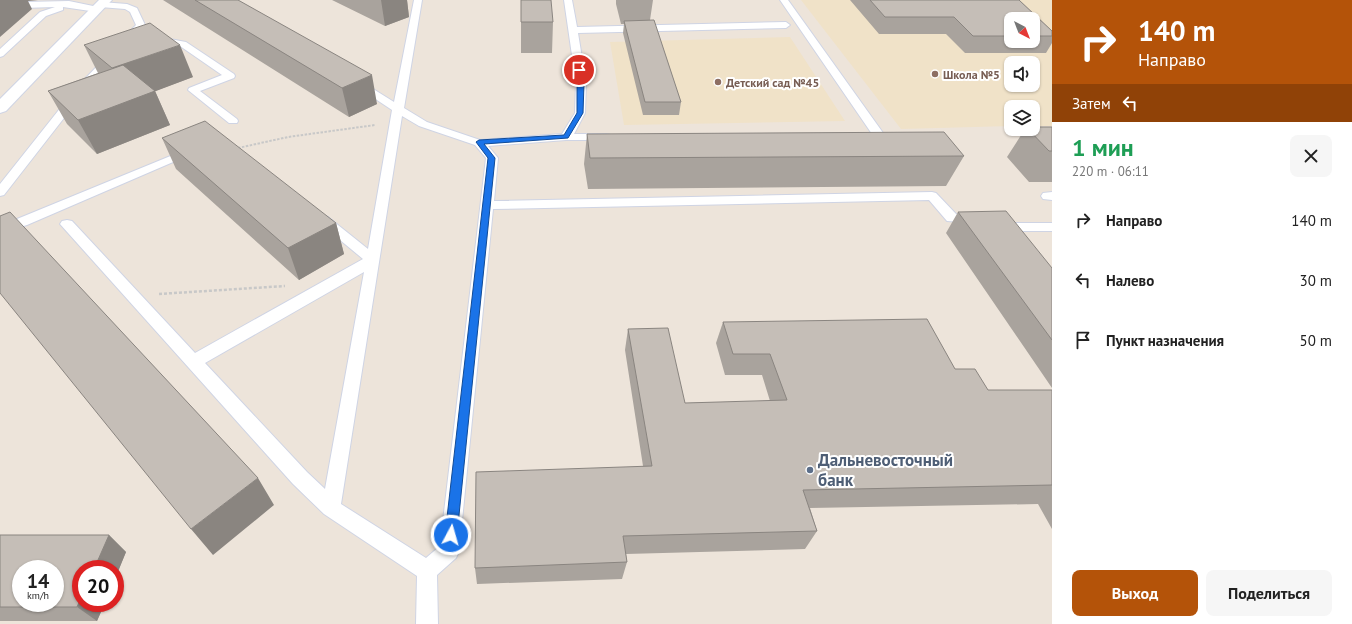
<!DOCTYPE html>
<html lang="ru">
<meta charset="utf-8">
<style>
:root{--surface:#fff;--page:#f6f6f6;--text:#222;--muted:#767676;--accent:#b45309}
body{margin:0;font-family:"PT Sans",sans-serif;background:var(--page);color:var(--text);height:100vh;display:flex;flex-direction:column;font-size:15px;white-space:nowrap}
*{box-sizing:border-box;margin:0}
p{font-size:13px;color:var(--muted)}
.icon{flex:none;width:22px;height:22px;fill:none;stroke:currentColor;stroke-width:2;stroke-linecap:round;stroke-linejoin:round}
.map{position:relative;flex:1;overflow:hidden}
.side{display:flex;flex-direction:column;background:var(--surface);width:300px}
.side>*{flex:none}
.banner{background:#b45309;color:#fff;overflow:hidden}
.needle{width:26px;rotate:138deg}
.controls{position:absolute;left:1004px;top:12px;display:grid;gap:8px}
.controls a{display:grid;place-items:center;width:36px;height:36px;border-radius:8px;background:var(--surface);box-shadow:0 1px 3px #0004;font-size:20px}
.speed{position:absolute;left:12px;top:560px;display:flex;gap:8px;font-size:20px;font-weight:700;text-align:center}
.speed>*{display:grid;place-content:center;width:52px;height:52px;border-radius:50%;background:var(--surface);box-shadow:0 1px 3px #0004;line-height:1}
.speed small{font-size:10px;font-weight:400}
.speed .limit{border:6px solid #d22;background:#fff;color:#111}
.pin{position:absolute;display:grid;place-items:center;width:34px;height:34px;color:#fff;margin:-17px;border:2px solid #fff;border-radius:50%;box-shadow:0 1px 4px #0007}
.me{position:absolute;width:44px;margin:-22px;rotate:6deg;stroke-linejoin:round;filter:drop-shadow(0 0 3px #0008)}
.turn{display:flex;align-items:center;gap:14px;height:84px;padding:0 20px;font-size:18px}
.turn .icon{width:52px;height:52px;stroke-width:2.5}
.turn b{display:block;font-size:28px;line-height:34px}
.then{display:flex;align-items:center;height:38px;padding:0 20px;background:#0003;gap:8px;font-size:15px}
.round{display:grid;place-items:center;flex:none;width:42px;height:42px;border-radius:8px;background:var(--page)}
.head{display:flex;align-items:center;justify-content:space-between;height:68px;padding:0 20px}
h1{font-size:24px;font-weight:800;line-height:30px;color:#1e9e55}
.primary-button{display:flex;gap:8px;margin-top:auto;padding:8px 20px}
.primary-button a{flex:1;height:46px;border-radius:8px;background:var(--accent);color:#fff;font-size:16px;font-weight:800;line-height:46px;text-align:center}
.primary-button a+a{background:var(--page);color:var(--text)}
ul{padding:0;list-style:none}
li{display:flex;align-items:center;gap:12px;height:60px;padding:0 20px}
li div{flex:1}
li b{display:block;font-size:15px}
li em{font-style:normal}
main{display:flex;flex:1;min-height:0}
.map>svg:first-child{display:block}
</style>
<main>
<div class="map">
<svg width="1052" height="624" viewBox="0 0 1052 624">
<rect width="100%" height="100%" fill="#ede4da"/>
<!-- education -->
<path fill="#f0e2c8" fill-rule="evenodd" d="M801,0H1052V126H1033V107H1011V126L901,129ZM1011,19H1033V41H1011ZM1011,63H1033V85H1011Z
M790,37L845,121L624,125L610,42Z"/>
<g fill="none" stroke-linecap="round" stroke-linejoin="round">
<defs>
<path id="lane" d="M414,0H422L404,108L427,122L480,140L562,134L575,113L576,83L564,0H572L577,27L786,22L790,25L786,28L578,33L586,83L585,113L574,134H607L611,135L613,137L611,139L607,140H566L488,146L498,158L494,201L932,192L936,193L956,214L979,216L981,219L979,222L974,223L947,221L929,200L493,209L459,551L456,558L437,575L438,624H416L417,576L324,514L293,484L60,224L62,221L67,220L72,221L195,353L363,259L316,220L318,217L323,216L328,217L368,249L392,110L353,84L358,81L362,82L394,102ZM402,116L419,126L475,145L486,158L440,546L426,558L341,504ZM364,272L325,489L307,472L205,363Z
M780,0H788L886,137L884,139H861L859,137L861,135L872,134Z
M69,1L98,7V3L101,2L127,4L137,8L145,25L129,43L126,44L121,41L136,25L130,12L125,9L100,7V11L97,12L63,7V10L46,16L3,56L0,57V49L40,12L55,7L23,8L0,11V5L23,2Z
M159,37L186,42L234,74L235,76L234,78L200,91L237,119L238,121L237,123H229L188,90L189,88L222,75L180,46L156,42L154,40Z
M111,54L114,55L116,57L114,59L85,91L4,195L0,196V184L77,87L108,55Z
M190,148L194,149L196,151L194,153L27,225L0,233V224L17,219Z
M1052,192V200L1043,199L1041,196L1043,193Z
M1008,223H1052V231H1018L1021,235L1019,238C1009,241 1006,234 1001,227L1003,224Z"/>
<path id="secondary" d="M99,0H112L6,111L0,113V99Z"/>
</defs>
<!-- lane casing -->
<use href="#lane" stroke="#cfd4e4" stroke-width="2"/>
<!-- secondary casing -->
<use href="#secondary" stroke="#cfd4e4" stroke-width="2"/>
<!-- path-far1 -->
<path stroke="#c8c8c8" stroke-width="2" stroke-dasharray="2.5 1.5" stroke-linecap="butt" d="M238,148L288,137L375,125"/>
<!-- path -->
<path stroke="#c8c8c8" stroke-width="2.5" stroke-dasharray="3 2" stroke-linecap="butt" d="M159,294L285,286"/>
<!-- lane -->
<use href="#lane" fill="#fff" fill-rule="evenodd"/>
<!-- secondary -->
<use href="#secondary" fill="#fff" fill-rule="evenodd"/>
</g>
<!-- wall -->
<path fill="#a9a39d" fill-rule="evenodd" d="M163,0H238L377,104L349,117Z
M332,0H407L409,17L385,26Z
M521,0L553,22L552,53H521Z
M616,0H653L650,20L681,102L679,115H643L623,33L624,24H621L616,4Z
M850,0H1019L1052,31V43L1046,53H965L946,34H879ZM1011,19H1033V41H1011Z
M84,45L193,77L155,91L170,125L97,154L67,124L48,91L98,73Z
M1052,127V182H1029L1007,157L1025,129H1033Z
M587,134L964,156L946,186L588,189L584,164Z
M162,138L336,223L344,254L299,280L176,169Z
M958,212L1052,268V388L946,233Z
M723,322L955,369L988,390H1052V529L1038,504L810,508L817,531L805,549L626,554L627,562L622,579L477,584L475,568L643,466L625,350L628,329L685,403L770,401L762,375H725L716,343Z
M0,535H109L126,552L97,621H0Z"/>
<!-- shaded-wall -->
<path fill="#8a8580" d="M0,0H38L28,1L32,9L0,37Z
M381,0H407L409,17L385,26Z
M180,45L193,77L127,102L112,68Z
M372,75L377,104L349,117L342,88Z
M155,91L170,125L97,154L78,120Z
M336,223L344,254L299,280L288,248Z
M258,478L274,505L213,555L191,529Z
M109,535L126,552L115,579V569H94Z
M81,598V603H105L97,621L77,607Z"/>
<!-- building -->
<path fill="#c5beb7" stroke="#8a8580" fill-rule="evenodd" d="M195,0H238L372,75L342,88Z
M521,0H551L553,22H521Z
M870,0H1019L1052,31V36H1033V19H1011V36H973L954,17H885Z
M654,20L681,102H645L624,21Z
M150,23L180,45L112,68L84,45Z
M123,65L155,91L78,120L48,91Z
M205,121L336,223L288,248L162,138Z
M1033,127H1052V151H1049L1028,129H1033Z
M944,132L964,156L590,158L587,134Z
M1006,211L1052,268V340L958,212Z
M10,212L258,478L191,529L0,293V216Z
M927,319L955,369H975L988,390H1052V485L803,490L817,531L623,536L627,562L475,568L476,472L652,466L628,329L668,328L685,403L787,400L770,354H733L723,322Z
M0,535H109L94,569H81V598L77,607H0ZM21,569H55V603H21Z"/>
<!-- route -->
<path fill="#1a73e8" stroke="#114b97" d="M579,68L582,70L584,83L583,113L568,138L484,144L495,158L457,535L455,539L451,541L447,539L445,535L488,158L476,142L479,140L564,135L577,113V83L576,70Z"/>
<!-- markers -->
<g fill="#8d6e63" stroke="#fff" stroke-width="1.5">
<circle cx="935" cy="74" r="4"/>
<circle cx="718" cy="82" r="4"/>
</g>
<circle fill="#5c6f8a" stroke="#fff" stroke-width="1.5" cx="810" cy="470" r="4"/>
<g text-anchor="middle" dominant-baseline="central" stroke-width="4" stroke-linejoin="round" paint-order="stroke">
<!-- far-education labels -->
<g font-size="12" font-weight="bold" fill="#785e54" stroke="#fff" text-anchor="start">
<text x="943" y="74">Школа №5</text>
<text x="726" y="82">Детский сад №45</text>
</g>
<!-- near-service labels -->
<g font-size="17" font-weight="bold" fill="#4e5e75" stroke="#fff" text-anchor="start">
<text x="818" y="460">Дальневосточный<tspan x="818" dy="20">банк</tspan></text>
</g>
</g>
</svg>
<div class="controls">
<a><svg class="needle" viewBox="-14 -14 28 28"><path d="M0-13l5 13h-10z" fill="#e53935"/><path d="M0 13l5-13h-10z" fill="#767676"/></svg></a>
<a><svg class="icon" aria-label="sound" viewBox="0 0 24 24"><path d="M4 9h4l5-4v14l-5-4H4zM17 9q2 3 0 6"/></svg></a>
<a><svg class="icon" aria-label="layers" viewBox="0 0 24 24"><path d="M12 4l9 5-9 5-9-5zM3 14l9 5 9-5"/></svg></a>
</div>
<div class="speed"><div>14<small>km/h</small></div><div class="limit">20</div></div>
<div class="pin" style="left:579px;top:70px;background:#d93025"><svg class="icon" aria-label="arrive" viewBox="0 0 24 24"><path d="M6 21V4h12l-3 4 3 4H6"/></svg></div>
<svg class="me" style="left:451px;top:535px" viewBox="-20 -20 40 40"><circle r="17" fill="#1a73e8" stroke="#fff" stroke-width="3"/><path d="M0-11L8 9 0 5-8 9z" fill="#fff"/></svg>
</div>
<section class="side">
<div class="banner">
<div class="turn"><svg class="icon" aria-label="right" viewBox="0 0 24 24"><path d="M7 20v-9h11M14 6l5 5-5 5"/></svg><div><b>140 m</b>Направо</div></div>
<div class="then">Затем<svg class="icon" aria-label="left" viewBox="0 0 24 24"><path d="M17 20v-9H6M10 6l-5 5 5 5"/></svg></div>
</div>
<div class="head"><div><h1>1 мин</h1><p>220 m · 06:11</p></div><a class="round"><svg class="icon" aria-label="close" viewBox="0 0 24 24"><path d="M6 6l12 12M18 6L6 18"/></svg></a></div>
<ul>
<li><svg class="icon" aria-label="right" viewBox="0 0 24 24"><path d="M7 20v-9h11M14 6l5 5-5 5"/></svg><div><b>Направо</b></div><em>140 m</em></li>
<li><svg class="icon" aria-label="left" viewBox="0 0 24 24"><path d="M17 20v-9H6M10 6l-5 5 5 5"/></svg><div><b>Налево</b></div><em>30 m</em></li>
<li><svg class="icon" aria-label="arrive" viewBox="0 0 24 24"><path d="M6 21V4h12l-3 4 3 4H6"/></svg><div><b>Пункт назначения</b></div><em>50 m</em></li>
</ul>
<div class="primary-button"><a>Выход</a><a>Поделиться</a></div>
</section>
</main>
